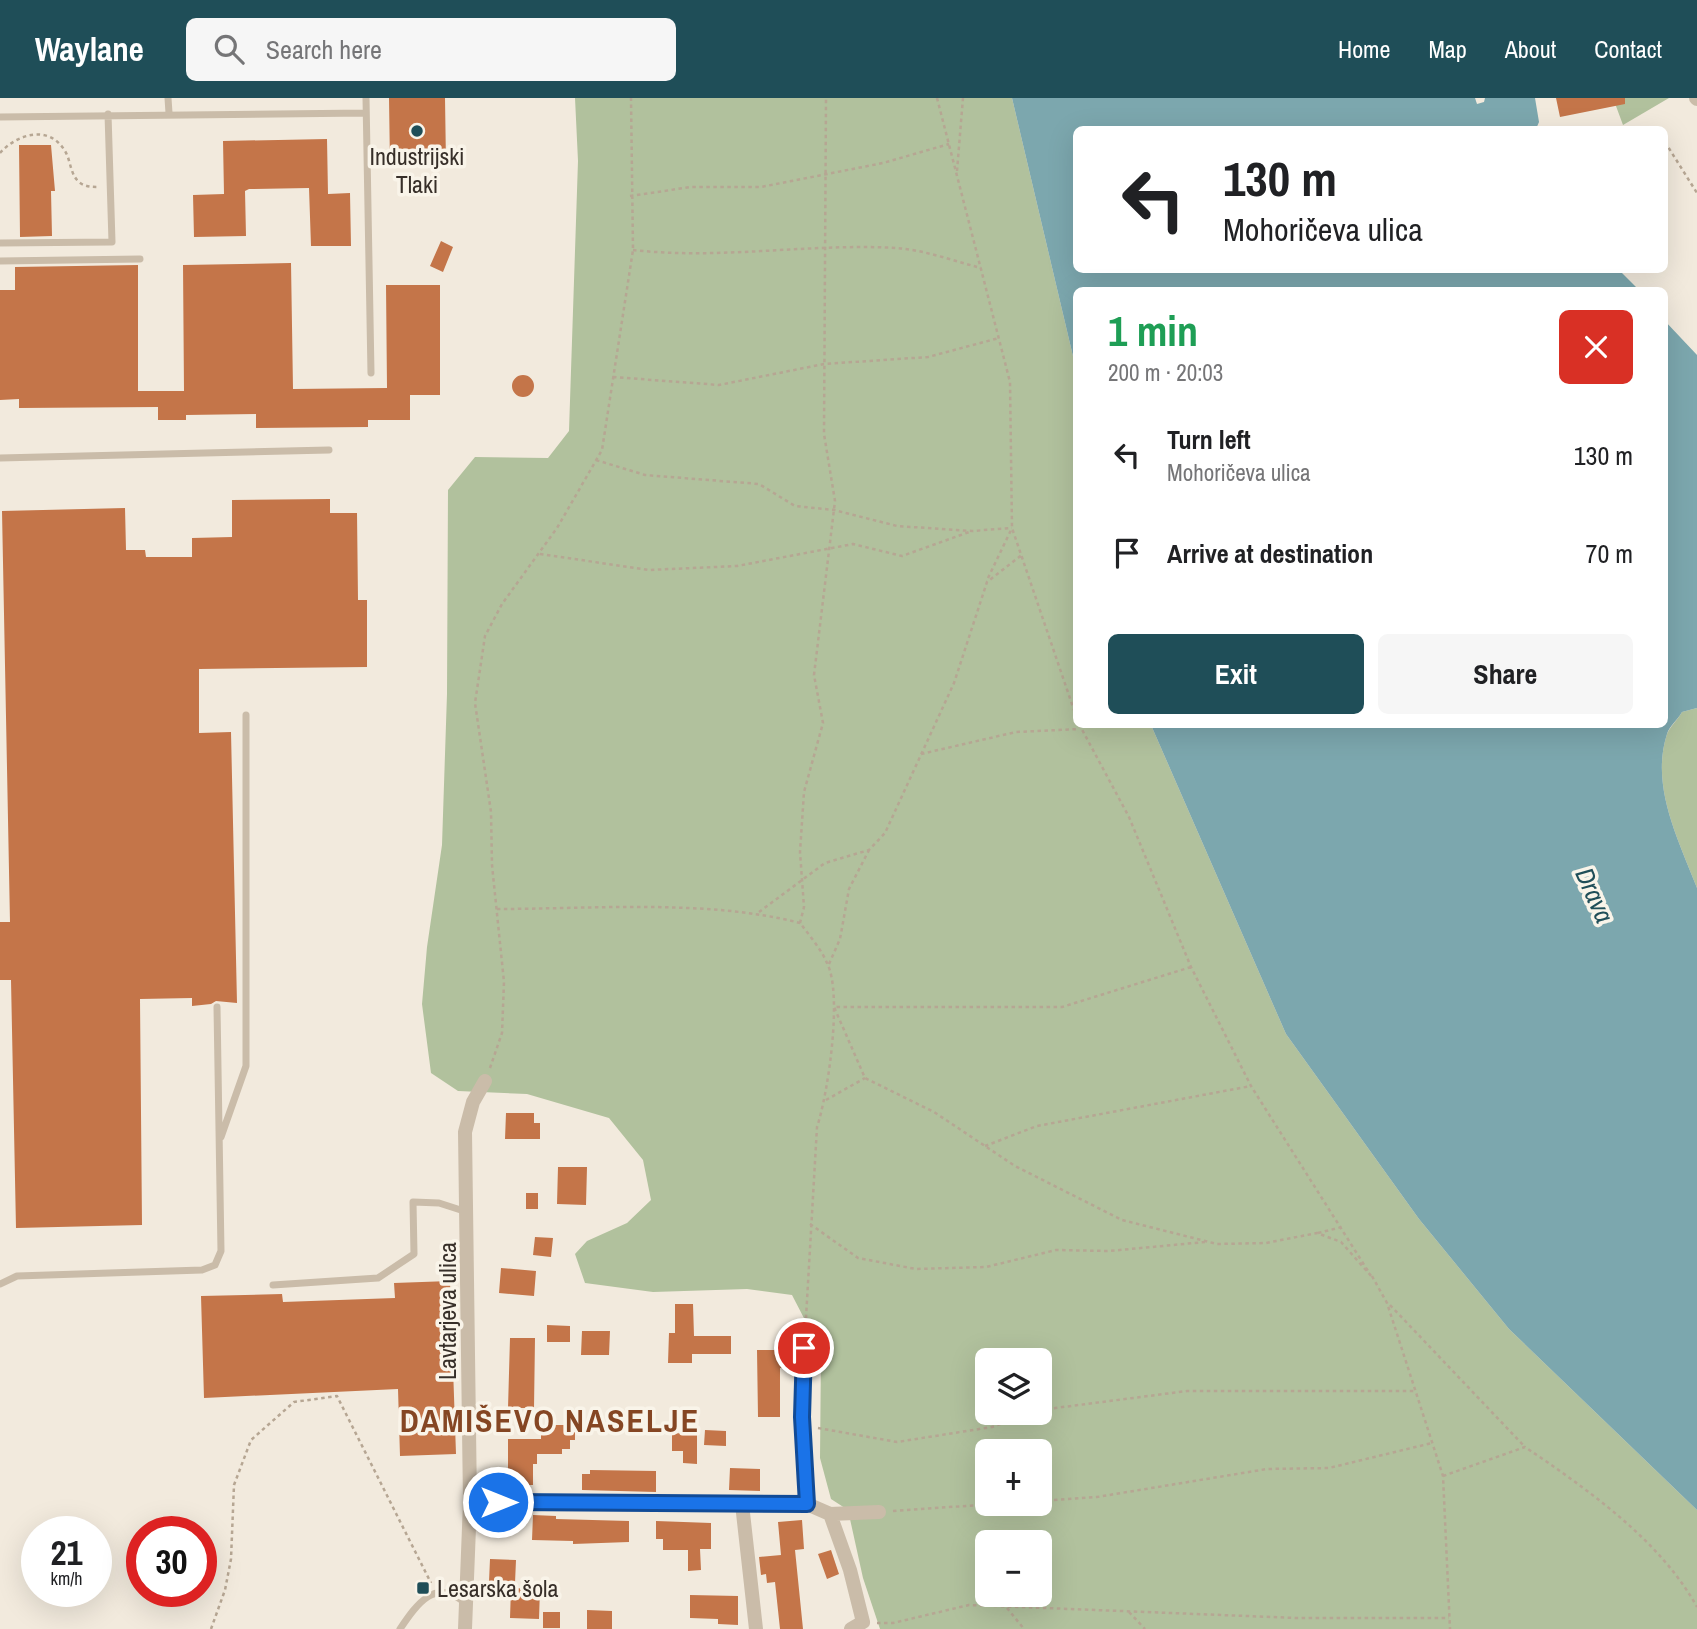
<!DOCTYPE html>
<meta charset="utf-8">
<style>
:root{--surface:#fff;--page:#f6f6f6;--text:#202124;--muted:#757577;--accent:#1f4e58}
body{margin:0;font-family:"Archivo Narrow",sans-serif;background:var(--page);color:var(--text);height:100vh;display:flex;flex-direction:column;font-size:26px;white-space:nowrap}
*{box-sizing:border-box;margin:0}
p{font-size:23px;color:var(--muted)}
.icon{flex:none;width:38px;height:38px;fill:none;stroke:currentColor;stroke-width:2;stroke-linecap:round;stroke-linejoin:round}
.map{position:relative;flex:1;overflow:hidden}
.panel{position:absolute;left:1073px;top:189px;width:595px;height:441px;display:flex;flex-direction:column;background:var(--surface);border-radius:10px;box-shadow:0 7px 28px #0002}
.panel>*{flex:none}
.hud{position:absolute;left:1073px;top:28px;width:595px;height:147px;border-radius:10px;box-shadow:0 7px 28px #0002;background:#fff;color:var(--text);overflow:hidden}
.tools{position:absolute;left:975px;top:1250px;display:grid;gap:14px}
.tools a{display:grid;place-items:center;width:77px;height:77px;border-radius:10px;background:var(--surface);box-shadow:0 7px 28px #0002;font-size:35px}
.speed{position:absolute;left:21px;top:1418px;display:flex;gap:14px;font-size:35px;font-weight:700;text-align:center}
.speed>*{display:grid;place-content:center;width:91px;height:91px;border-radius:50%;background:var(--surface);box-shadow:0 7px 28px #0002;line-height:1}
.speed small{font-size:18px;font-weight:400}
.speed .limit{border:10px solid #d22;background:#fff;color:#111}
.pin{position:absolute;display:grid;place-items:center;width:60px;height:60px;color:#fff;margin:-30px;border:4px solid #fff;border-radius:50%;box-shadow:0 2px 7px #0007}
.me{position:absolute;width:77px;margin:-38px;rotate:90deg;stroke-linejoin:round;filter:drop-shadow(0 0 5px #0008)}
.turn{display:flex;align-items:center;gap:24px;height:147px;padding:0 35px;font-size:32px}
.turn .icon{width:91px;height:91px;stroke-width:2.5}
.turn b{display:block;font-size:49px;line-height:60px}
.round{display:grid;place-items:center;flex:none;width:74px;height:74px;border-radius:10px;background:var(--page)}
.head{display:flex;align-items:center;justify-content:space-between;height:119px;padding:0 35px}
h1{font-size:42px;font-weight:800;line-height:52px;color:#1e9e55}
.primary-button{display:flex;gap:14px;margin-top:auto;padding:14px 35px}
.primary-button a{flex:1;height:80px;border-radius:10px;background:var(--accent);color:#fff;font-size:28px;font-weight:800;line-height:80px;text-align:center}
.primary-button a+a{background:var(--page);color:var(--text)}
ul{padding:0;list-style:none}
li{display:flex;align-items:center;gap:21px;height:98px;padding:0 35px}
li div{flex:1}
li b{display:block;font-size:26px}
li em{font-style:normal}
header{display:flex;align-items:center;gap:42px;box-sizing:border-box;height:98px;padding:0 35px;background:var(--accent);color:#fff}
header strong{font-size:33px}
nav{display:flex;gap:38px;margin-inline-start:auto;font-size:24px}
.search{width:490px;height:63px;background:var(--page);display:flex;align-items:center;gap:18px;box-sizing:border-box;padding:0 24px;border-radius:10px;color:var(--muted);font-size:26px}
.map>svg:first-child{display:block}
</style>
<header>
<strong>Waylane</strong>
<div class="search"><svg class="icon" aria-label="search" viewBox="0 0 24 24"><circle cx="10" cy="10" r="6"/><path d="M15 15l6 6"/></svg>Search here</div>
<nav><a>Home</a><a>Map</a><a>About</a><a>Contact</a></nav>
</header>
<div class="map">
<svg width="1697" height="1531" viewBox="0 0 1697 1531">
<rect width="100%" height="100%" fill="#f2eadd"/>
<!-- green -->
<path fill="#b1c19d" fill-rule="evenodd" d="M575,0H1012L1076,271V626L1151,627L1286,936L1419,1121L1509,1231L1697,1412V1531H880L863,1480L848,1412L831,1401L820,1360L821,1253L792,1197L747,1191L653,1194L585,1185L575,1156L587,1143L627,1125L651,1102L643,1062L609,1020L527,996L458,993L431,975L422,906L427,849L442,747L447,596L448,392L475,359L548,360L569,333L578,63ZM987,1262H1040V1314H987ZM987,1353H1040V1405H987ZM987,1444H1040V1496H987Z
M1613,0H1669L1623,27Z
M1697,610V790C1679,743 1650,688 1667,636C1670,629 1678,621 1682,614Z"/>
<!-- water -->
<path fill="#7ca7ae" d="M1012,0H1475L1477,6L1484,4L1485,0H1535L1539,24L1536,31L1076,32V172H1619L1639,192H1076V271Z
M1664,222L1697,257V610L1682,614C1678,621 1669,629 1667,636C1650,688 1679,743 1697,790V1412L1509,1231L1419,1121L1286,936L1151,627L1664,626Z"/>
<!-- building -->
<path fill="#c47549" d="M389,0H445L446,66L390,67Z
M1556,0H1625V6L1560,19Z
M327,41L328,96L350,95L351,148H311L309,90L249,91L245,93L246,138L194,139L193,97L224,96L223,43Z
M19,47H51L55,93H51L52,138L20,139Z
M441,143L453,149L443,174L430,168Z
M291,165L293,291L387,290L386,187H440V297H410V322H368V329L256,330V316L186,317V322H158V309L19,310V301L0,302V192H15V169L138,167V293H184L183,167Z
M512 288a11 11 0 1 1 22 0a11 11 0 1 1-22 0Z
M330,401V415H357L358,502H367V569L199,571V635L231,634L237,905L216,903L211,906L192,908V900L140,901L142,1127L16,1130L11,882H0V824H10L2,413L125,410L126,452H145L146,459H192V440L232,439V402Z
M506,1015H534V1025H540V1041H505Z
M558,1069H587L586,1107L557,1106Z
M526,1095H538V1111H526Z
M535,1139L553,1140L551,1159L533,1157Z
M501,1170L536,1173L534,1198L499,1195Z
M450,1183L456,1356L400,1358L398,1291L204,1300L201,1198L282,1196L283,1204L395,1200L394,1185Z
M675,1206H693L694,1238H731V1256H692V1265H668L669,1235H675Z
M547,1227L570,1228V1244H547Z
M582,1233H610L609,1257H581Z
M510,1240H535L534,1310H508Z
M757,1252H793L792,1270H780V1319H758Z
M541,1327H575V1342H570V1351H562V1356H537V1366H533V1387H508V1341H541Z
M705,1332L726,1333V1348L704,1347Z
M672,1335L697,1336V1366L683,1365V1353H672Z
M730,1370L760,1371V1393L729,1392Z
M590,1372L656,1373V1394L582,1392V1376H590Z
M490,1416H506V1428H490Z
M533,1417L556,1418V1421L629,1423V1444L573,1446V1443L532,1442Z
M802,1422L804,1451L795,1452L803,1531H780L775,1484L767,1485L766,1476L761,1477L759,1459L781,1457L778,1424Z
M656,1423L711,1425V1451H700L701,1472L688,1473V1452H663V1441H656Z
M831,1452L839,1476L827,1481L818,1456Z
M490,1461L516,1462L515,1485L489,1484Z
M511,1490L540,1491L539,1521L510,1520Z
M690,1497L738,1498V1527L718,1526V1521L690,1520Z
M587,1512L612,1513V1531H587Z
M543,1514H560V1530H543Z"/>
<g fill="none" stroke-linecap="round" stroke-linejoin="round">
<!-- path -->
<path stroke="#b6a693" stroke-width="2.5" stroke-dasharray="3.5 3.5" stroke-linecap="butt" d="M937,0L1010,284L1012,430L1076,618
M1665,44L1697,95
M0,55C17,36 49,26 65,53C71,63 70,76 79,84C85,89 92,89 100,89
M957,73L963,0
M630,98L691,89H761L883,65L949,46
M633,152C721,162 809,145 897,150C924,152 954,163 981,170
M613,279L719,287L824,266L928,259L999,240
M596,362L645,377L759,386L795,408L834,412L897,428L972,433L1012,430
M540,456L649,472L737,468L853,446L902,458L972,433
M988,480L1012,430
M1079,626L1129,719L1191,869L1251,988L1368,1173
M921,656L1016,634L1079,631
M497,811C592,811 708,801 800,825C809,837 821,851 827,865C843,896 828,996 817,1029L805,1237
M759,814L825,765L869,752L885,735L954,585L987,484L1023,456
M800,825L804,809L800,754L804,694L823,625L814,577L835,403L824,336L826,0
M829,866L840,841L849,791L869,752
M1191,869L1062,909H834L865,980L934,1014L1015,1068L1122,1122L1217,1146L1266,1145L1317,1135L1341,1144L1373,1180
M490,970L502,935L504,884L492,767L491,714L475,605L485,538L502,506L557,430L602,352L633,152L631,0
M826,1002L865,980
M985,1048L1037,1028L1251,988
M810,1126L858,1160L916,1171L986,1169L1056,1152L1109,1153L1205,1144
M1318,1135L1342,1129
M1372,1178L1387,1205L1443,1378L1450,1531
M1390,1207L1525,1349
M1040,1312L1187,1293H1415
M818,1330L897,1344L992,1329L1034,1314
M1443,1378L1525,1349C1587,1391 1660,1442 1697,1509
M1040,1403L1097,1399L1267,1371L1329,1370L1432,1345
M893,1413L1008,1405
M1007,1510L1024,1531
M1129,1514L1145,1531
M877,1525H893L969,1507L1297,1520H1449
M211,1531L225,1492L231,1461L234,1387L251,1342L294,1304L337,1298L431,1485"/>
<!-- lane -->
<path stroke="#cabca9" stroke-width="7" d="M168,0L169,15
M366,0L371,275
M0,19L366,15
M0,145L112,144L108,16
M0,163L140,161
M0,360L329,352
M221,1039L246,968V617
M0,1186L17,1178L202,1172L215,1167L221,1153L217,909
M273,1187L378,1180L414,1156L413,1104L439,1105L467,1114
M400,1531C417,1506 436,1478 466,1506"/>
<!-- street -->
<path stroke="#cabca9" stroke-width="14" d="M1696,0L1697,1
M470,1404L807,1406L802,1319L804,1250
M742,1406L756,1531
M807,1406L830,1416L850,1472L863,1524L851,1531
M830,1416L879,1414
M465,1531L470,1404L465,1034L473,1004L485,983"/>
</g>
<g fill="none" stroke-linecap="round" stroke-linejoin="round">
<defs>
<path id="route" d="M498,1404L807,1406L802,1319L804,1250"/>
</defs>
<!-- route casing -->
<use href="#route" stroke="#114b97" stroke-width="18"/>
<!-- route -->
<use href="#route" stroke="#1a73e8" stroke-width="12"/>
</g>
<!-- markers -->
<g fill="#1f4e58" stroke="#f9f4e9" stroke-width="2.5">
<circle cx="417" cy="33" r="7"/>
<rect x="416" y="1483" width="14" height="14" rx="3.5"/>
</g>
<g text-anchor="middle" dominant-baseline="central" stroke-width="7" stroke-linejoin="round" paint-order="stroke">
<!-- poi labels -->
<g font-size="24" fill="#372f29" stroke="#f9f4e9">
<text x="417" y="58">Industrijski<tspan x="417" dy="28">Tlaki</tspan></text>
<text x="437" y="1490" text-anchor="start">Lesarska šola</text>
</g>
<!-- street labels -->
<g font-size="24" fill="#372f29" stroke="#f9f4e9">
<text transform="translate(447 1213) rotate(-90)">Lavtarjeva ulica</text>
</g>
<!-- water labels -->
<g font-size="26" font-style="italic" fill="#1f4e58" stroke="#f9f4e9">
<text transform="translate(1595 797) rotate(66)">Drava</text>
</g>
<!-- district labels -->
<g font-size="32" font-weight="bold" letter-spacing="2" fill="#854623" stroke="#f9f4e9">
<text x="550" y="1322">DAMIŠEVO NASELJE</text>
</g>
</g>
</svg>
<div class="tools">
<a><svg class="icon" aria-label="layers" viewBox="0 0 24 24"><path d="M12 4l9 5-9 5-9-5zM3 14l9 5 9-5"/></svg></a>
<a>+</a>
<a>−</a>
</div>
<div class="speed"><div>21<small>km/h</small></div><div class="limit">30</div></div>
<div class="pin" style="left:804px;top:1250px;background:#d93025"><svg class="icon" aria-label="arrive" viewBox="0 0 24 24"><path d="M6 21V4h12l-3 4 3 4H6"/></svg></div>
<svg class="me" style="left:498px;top:1404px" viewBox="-20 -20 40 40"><circle r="17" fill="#1a73e8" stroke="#fff" stroke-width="3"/><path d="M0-11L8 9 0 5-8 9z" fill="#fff"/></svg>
<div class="hud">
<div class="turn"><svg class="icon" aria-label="left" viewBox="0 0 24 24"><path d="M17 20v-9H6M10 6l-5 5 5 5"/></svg><div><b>130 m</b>Mohoričeva ulica</div></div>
</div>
<section class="panel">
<div class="head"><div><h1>1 min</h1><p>200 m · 20:03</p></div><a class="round" style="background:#d93025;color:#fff"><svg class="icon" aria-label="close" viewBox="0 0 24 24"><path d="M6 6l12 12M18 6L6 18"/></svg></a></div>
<ul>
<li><svg class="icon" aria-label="left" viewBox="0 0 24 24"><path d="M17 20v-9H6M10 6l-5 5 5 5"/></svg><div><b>Turn left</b><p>Mohoričeva ulica</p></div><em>130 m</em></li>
<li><svg class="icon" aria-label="arrive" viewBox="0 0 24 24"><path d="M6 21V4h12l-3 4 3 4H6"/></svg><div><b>Arrive at destination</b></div><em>70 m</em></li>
</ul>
<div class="primary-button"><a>Exit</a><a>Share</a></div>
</section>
</div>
